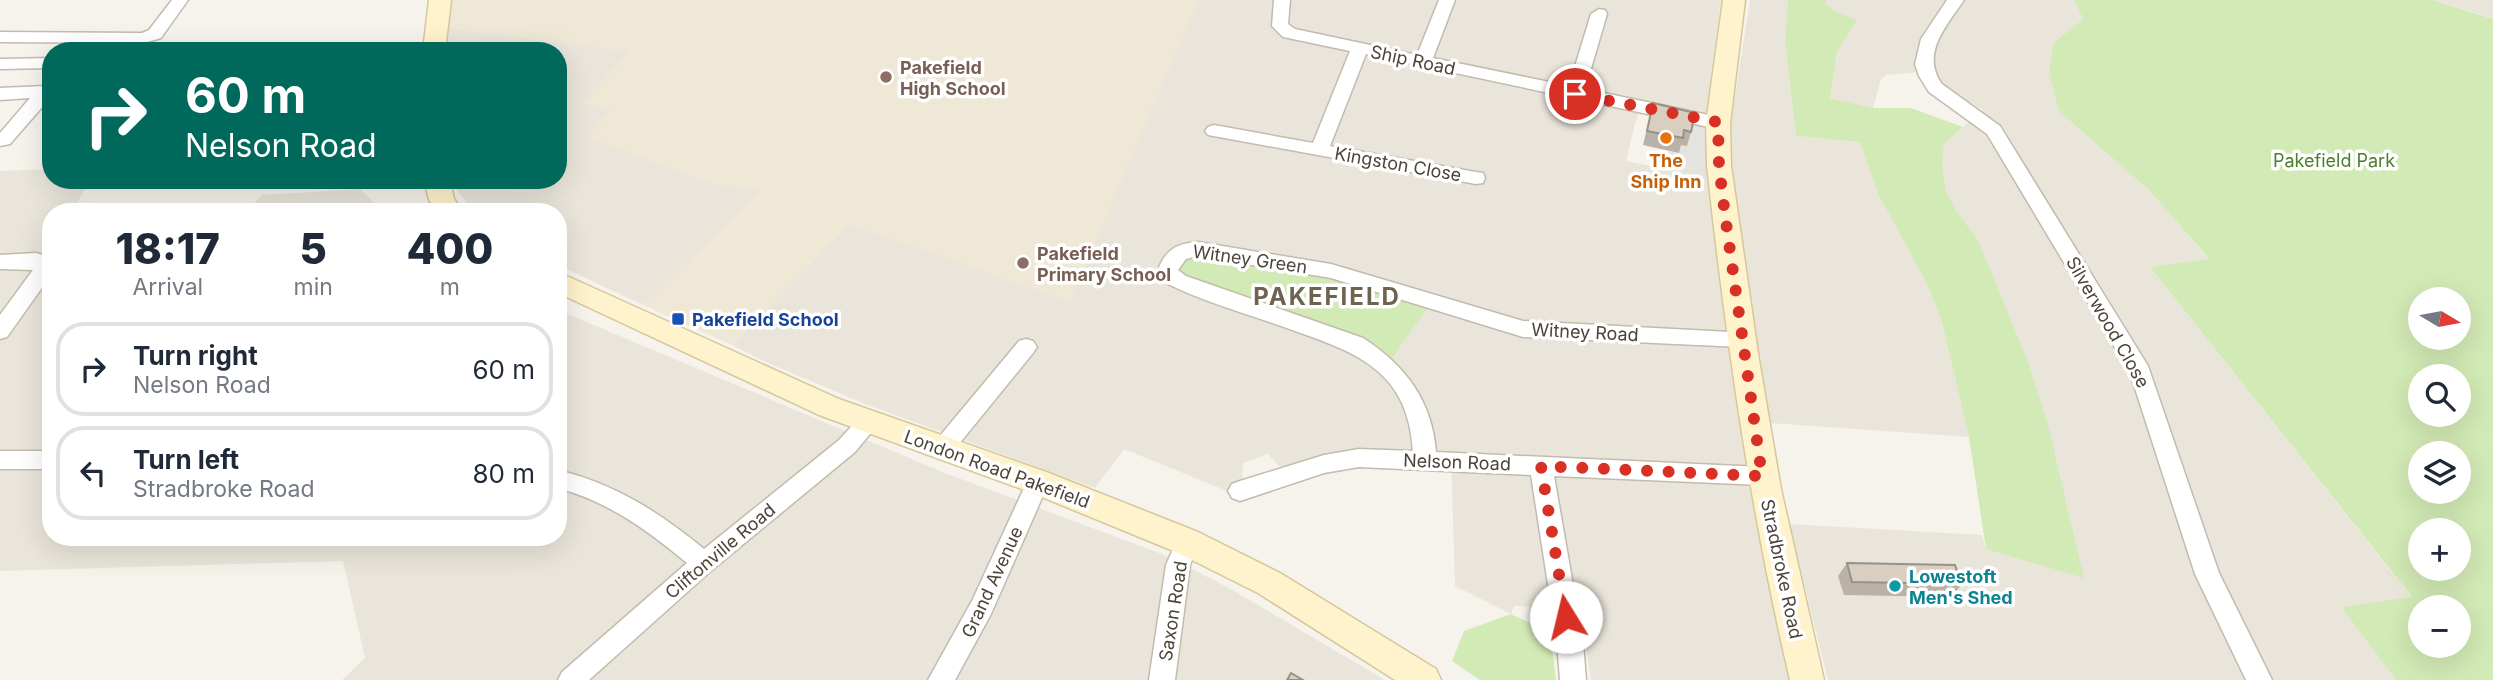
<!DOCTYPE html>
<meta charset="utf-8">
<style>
:root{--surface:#fff;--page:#f6f6f7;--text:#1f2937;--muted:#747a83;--line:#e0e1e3}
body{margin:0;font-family:Inter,sans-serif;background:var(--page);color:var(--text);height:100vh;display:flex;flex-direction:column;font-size:26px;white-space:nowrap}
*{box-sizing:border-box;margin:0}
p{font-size:23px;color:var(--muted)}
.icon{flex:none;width:38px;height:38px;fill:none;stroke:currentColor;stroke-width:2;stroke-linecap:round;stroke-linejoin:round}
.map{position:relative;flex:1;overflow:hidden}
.sheet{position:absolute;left:42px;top:203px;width:525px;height:343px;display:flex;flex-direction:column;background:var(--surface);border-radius:28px;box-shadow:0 7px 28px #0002}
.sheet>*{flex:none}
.top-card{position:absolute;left:42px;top:42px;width:525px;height:147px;border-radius:28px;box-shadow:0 7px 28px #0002;background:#00695c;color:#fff;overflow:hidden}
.needle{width:46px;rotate:100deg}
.fabs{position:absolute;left:2408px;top:287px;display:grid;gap:14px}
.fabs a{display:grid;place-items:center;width:63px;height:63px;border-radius:50%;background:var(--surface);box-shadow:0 7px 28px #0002;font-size:35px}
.pin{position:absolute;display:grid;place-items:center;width:60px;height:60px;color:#fff;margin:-30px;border:4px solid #fff;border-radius:50%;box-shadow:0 2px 7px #0007}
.me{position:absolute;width:77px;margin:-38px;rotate:351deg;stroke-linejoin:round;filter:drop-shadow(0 0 5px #0008)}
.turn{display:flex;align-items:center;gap:24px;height:147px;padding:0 28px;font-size:32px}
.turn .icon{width:91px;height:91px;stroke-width:2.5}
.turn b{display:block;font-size:49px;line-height:60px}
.eta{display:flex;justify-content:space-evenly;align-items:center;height:119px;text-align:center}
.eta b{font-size:42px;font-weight:800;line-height:49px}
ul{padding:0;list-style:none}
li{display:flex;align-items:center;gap:21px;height:94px;margin:0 14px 10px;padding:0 14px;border:4px solid var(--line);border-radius:28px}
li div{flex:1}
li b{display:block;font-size:26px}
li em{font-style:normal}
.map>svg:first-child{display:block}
</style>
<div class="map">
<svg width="2493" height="680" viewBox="0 0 2493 680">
<rect width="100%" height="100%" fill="#f6f3ec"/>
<!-- residential -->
<path fill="#eae5da" d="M1198,0H1721L1706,113L1641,100L1626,161L1709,178L1726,328L1758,529L1791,680H1591L1580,609L1514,606L1511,614L1455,586L1451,451L1380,450L1287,468L1280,467L1268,454L1243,463L1242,479L1232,493L1124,449L1095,488L865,404L766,362L732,345L849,224L1070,301Z
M1750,0H1788L1785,41L1796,136L1860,142L1878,194L1928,286L1942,323L1969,437L1770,423L1747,307L1732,174L1730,129Z
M1826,0H2074L2083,19L2053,43L2049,73L2209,260L2150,267L2412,598L2341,607L2396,680H1828L1789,524L1982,535L1986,550L1978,240L1956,210L1946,191L1942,162L1944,143L1983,110L1946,89L1932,71L1886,75L1881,79L1873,108L1830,98L1837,52L1856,20L1832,10L1825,4Z
M2433,0H2493V19L2470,11Z
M448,28L630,51L584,103L612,109L588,137L708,182L761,191L643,305L558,265V212H473L450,180H558V51H445Z
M51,169V180H91L71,212H51V537H558V310L945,473L1162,554L1229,588L1385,680H342L365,658L343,561L0,571V171Z
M360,189L384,212H245L262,195Z"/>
<!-- education -->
<path fill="#efe8d6" d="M451,0H1198L1070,302L849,224L732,345L643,305L760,191L708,182L587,137L612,109L583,103L629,51L448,28Z"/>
<!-- green -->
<path fill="#d2eab5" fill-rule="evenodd" d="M1788,0H1826L1825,4L1833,10L1857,20L1837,52L1830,98L1873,108H1911L1963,127L1944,144L1942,162L1946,191L1956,210L1978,240L2028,362L2048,425L2084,578L1986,549L1969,437L1942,323L1928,286L1878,194L1860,142L1796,136L1785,41Z
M2074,0H2433L2493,19V680H2396L2341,607L2412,597L2150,267L2209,259L2149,190L2059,111L2049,73L2053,43L2083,19ZM2459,299V338H2420V299ZM2459,376V415H2420V376ZM2420,453H2459V492H2420ZM2459,530V569H2420V530ZM2459,607V646H2420V607Z
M1191,253L1339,277L1428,307L1390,361L1178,274L1175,262Z
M1511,614L1550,633L1556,680H1480L1452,661L1464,631Z"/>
<!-- parking -->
<path fill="#e5e3e0" d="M1691,123L1704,126L1709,178L1666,169L1669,151L1678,153Z"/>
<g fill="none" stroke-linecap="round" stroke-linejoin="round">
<defs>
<path id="street" d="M172,0H188L161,38L144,43L0,42V32L142,33L149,30Z
M1274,0H1290L1288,24L1295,29L1417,55L1439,0H1455L1433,58L1569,86L1591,14L1599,9L1605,10L1607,14L1585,89L1718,117L1727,123L1718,129L1366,54L1330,146L1476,172L1483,173L1485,178L1483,183L1476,184L1208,135L1205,131L1208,127L1214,125L1313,143L1350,51L1283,37L1272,26Z
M1947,0H1964C1947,25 1920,54 1942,84L2000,126L2148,366L2219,573L2272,680H2246L2195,574L2130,373L1987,134L1929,92L1919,76L1915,64L1921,39Z
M51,58V68L0,69V59Z
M45,86L51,88V97L10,144L0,146V133L30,98L0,100V88Z
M1198,242L1331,264L1523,321L1748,333L1751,339L1748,345L1741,347L1523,337L1331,278L1198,256L1186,259L1178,270L1186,276L1363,338C1406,366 1432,401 1436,452L1762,467L1770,469L1773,476L1770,483L1762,485L1554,476L1583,642L1586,680H1560L1557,642L1531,475L1359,467L1324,473L1240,501L1232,498L1228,491L1232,484L1240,481L1324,455L1359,449L1413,451C1408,373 1361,354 1295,331C1252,315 1205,303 1164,282L1158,270C1165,250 1177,243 1198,242Z
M36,253L43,255L51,264V275L7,337L0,339V315L33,270L0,269V255Z
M1026,339L1033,341L1037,347L1033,353L950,455L942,458L934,455L931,449L934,443L1019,341Z
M869,413L877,416L880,422L855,452L712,570L589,680H558L562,672L687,563C647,530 609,502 558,488V470C615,484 659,512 704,549L839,440L861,416Z
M0,451H51V469H0Z
M1038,473L1046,475L1049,482L991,614L955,680H928L973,599L1030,475Z
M1187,532L1195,535L1199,542L1190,565L1175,680H1149L1166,565L1179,535Z"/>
<path id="secondary" d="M429,0H451L445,51H423Z
M1723,0H1745L1730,123L1731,166L1759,360L1781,489L1824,680H1790C1750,510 1726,339 1707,166L1706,123Z
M424,180H450L454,199L463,212H437L429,200Z
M558,272L839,399L1049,473L1198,532L1280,573L1436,669L1441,680H1395L1258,593L1176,552L1027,491L819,415L558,293Z"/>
</defs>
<!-- street casing -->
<use href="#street" stroke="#c2bbae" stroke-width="3"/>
<!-- secondary casing -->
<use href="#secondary" stroke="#d6c79b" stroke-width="3"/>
<!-- street -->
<use href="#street" fill="#fff" fill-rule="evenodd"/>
<!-- secondary -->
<use href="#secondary" fill="#fff3cd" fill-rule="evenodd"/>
</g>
<!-- wall -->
<path fill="#bab2a6" d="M1653,103L1691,132L1687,146L1681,145L1679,153L1643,145Z
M1847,563L1962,584L1952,597L1844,595L1838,576Z"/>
<!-- building -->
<path fill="#d8cfc1" stroke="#979187" stroke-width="2" d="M1653,103L1695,113L1691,132L1684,130L1683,138L1647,131Z
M1847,563L1955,565L1962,584L1852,582Z
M1291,673L1303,680H1287Z"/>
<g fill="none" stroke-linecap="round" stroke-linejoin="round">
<!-- route -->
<path stroke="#d93025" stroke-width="12" stroke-dasharray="0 21.6" d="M1566,617L1541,466L1762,476L1725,215L1719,166L1718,122L1575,94"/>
</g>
<!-- markers -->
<g fill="#8d6e63" stroke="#fff" stroke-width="2.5">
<circle cx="886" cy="77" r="7"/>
<circle cx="1023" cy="263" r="7"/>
</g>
<circle fill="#e8710a" stroke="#fff" stroke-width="2.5" cx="1666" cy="138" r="7"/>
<rect fill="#1a4fb4" stroke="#fff" stroke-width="2.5" x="671" y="312" width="14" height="14" rx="3.5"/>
<circle fill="#0f9aa8" stroke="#fff" stroke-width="2.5" cx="1895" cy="586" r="7"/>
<g text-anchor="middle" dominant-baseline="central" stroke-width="7" stroke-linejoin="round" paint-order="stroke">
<!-- street labels -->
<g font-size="18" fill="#4b4439" stroke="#fff">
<text transform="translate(1413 60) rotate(12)">Ship Road</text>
<text transform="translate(1398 164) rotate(10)">Kingston Close</text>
<text transform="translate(1250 259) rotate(8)">Witney Green</text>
<text transform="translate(2108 322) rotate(60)">Silverwood Close</text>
<text transform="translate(1585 332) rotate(3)">Witney Road</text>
<text transform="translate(1457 462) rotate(2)">Nelson Road</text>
<text transform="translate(997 469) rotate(20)">London Road Pakefield</text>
<text transform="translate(720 551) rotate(-40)">Cliftonville Road</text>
<text transform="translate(1782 569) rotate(78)">Stradbroke Road</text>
<text transform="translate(992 582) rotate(-65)">Grand Avenue</text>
<text transform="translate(1173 611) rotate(-81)">Saxon Road</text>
</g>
<!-- education labels -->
<g font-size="18" font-weight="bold" fill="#785e54" stroke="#fff" text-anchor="start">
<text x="900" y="67">Pakefield<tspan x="900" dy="21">High School</tspan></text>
<text x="1037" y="253">Pakefield<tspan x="1037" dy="21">Primary School</tspan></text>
</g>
<!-- food labels -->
<g font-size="18" font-weight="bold" fill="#c56008" stroke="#fff">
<text x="1666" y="160">The<tspan x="1666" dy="21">Ship Inn</tspan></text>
</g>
<!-- park labels -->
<g font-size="18" fill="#4a7f2a" stroke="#fff">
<text x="2334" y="160">Pakefield Park</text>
</g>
<!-- transit labels -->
<g font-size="18" font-weight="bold" fill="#164399" stroke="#fff" text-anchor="start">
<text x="692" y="319">Pakefield School</text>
</g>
<!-- culture labels -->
<g font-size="18" font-weight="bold" fill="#0d838f" stroke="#fff" text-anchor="start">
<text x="1909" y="576">Lowestoft<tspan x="1909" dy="21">Men's Shed</tspan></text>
</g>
<!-- district labels -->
<g font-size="24" font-weight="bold" letter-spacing="2" fill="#6e6250" stroke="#fff">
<text x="1327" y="296">PAKEFIELD</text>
</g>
</g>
</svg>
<div class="fabs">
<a><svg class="needle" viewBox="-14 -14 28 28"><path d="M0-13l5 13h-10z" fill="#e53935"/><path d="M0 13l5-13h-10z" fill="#747a83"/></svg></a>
<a><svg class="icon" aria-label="search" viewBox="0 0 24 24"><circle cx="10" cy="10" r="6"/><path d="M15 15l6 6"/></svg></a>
<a><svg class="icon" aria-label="layers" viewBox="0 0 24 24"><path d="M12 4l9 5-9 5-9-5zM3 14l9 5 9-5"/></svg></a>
<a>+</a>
<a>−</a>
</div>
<div class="pin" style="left:1575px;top:94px;background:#d93025"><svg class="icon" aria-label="arrive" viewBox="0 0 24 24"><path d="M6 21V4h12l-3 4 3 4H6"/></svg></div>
<svg class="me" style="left:1566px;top:617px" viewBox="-20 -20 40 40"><circle r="19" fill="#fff"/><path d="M0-13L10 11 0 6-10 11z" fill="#d93025"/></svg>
<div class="top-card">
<div class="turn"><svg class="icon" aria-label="right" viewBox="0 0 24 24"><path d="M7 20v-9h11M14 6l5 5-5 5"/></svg><div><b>60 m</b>Nelson Road</div></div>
</div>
<section class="sheet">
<div class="eta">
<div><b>18:17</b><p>Arrival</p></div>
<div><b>5</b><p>min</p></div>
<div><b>400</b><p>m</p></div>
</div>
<ul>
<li><svg class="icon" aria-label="right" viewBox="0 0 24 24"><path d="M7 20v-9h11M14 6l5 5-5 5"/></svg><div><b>Turn right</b><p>Nelson Road</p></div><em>60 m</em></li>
<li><svg class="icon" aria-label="left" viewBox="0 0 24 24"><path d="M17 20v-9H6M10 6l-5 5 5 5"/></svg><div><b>Turn left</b><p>Stradbroke Road</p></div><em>80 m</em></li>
</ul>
</section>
</div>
